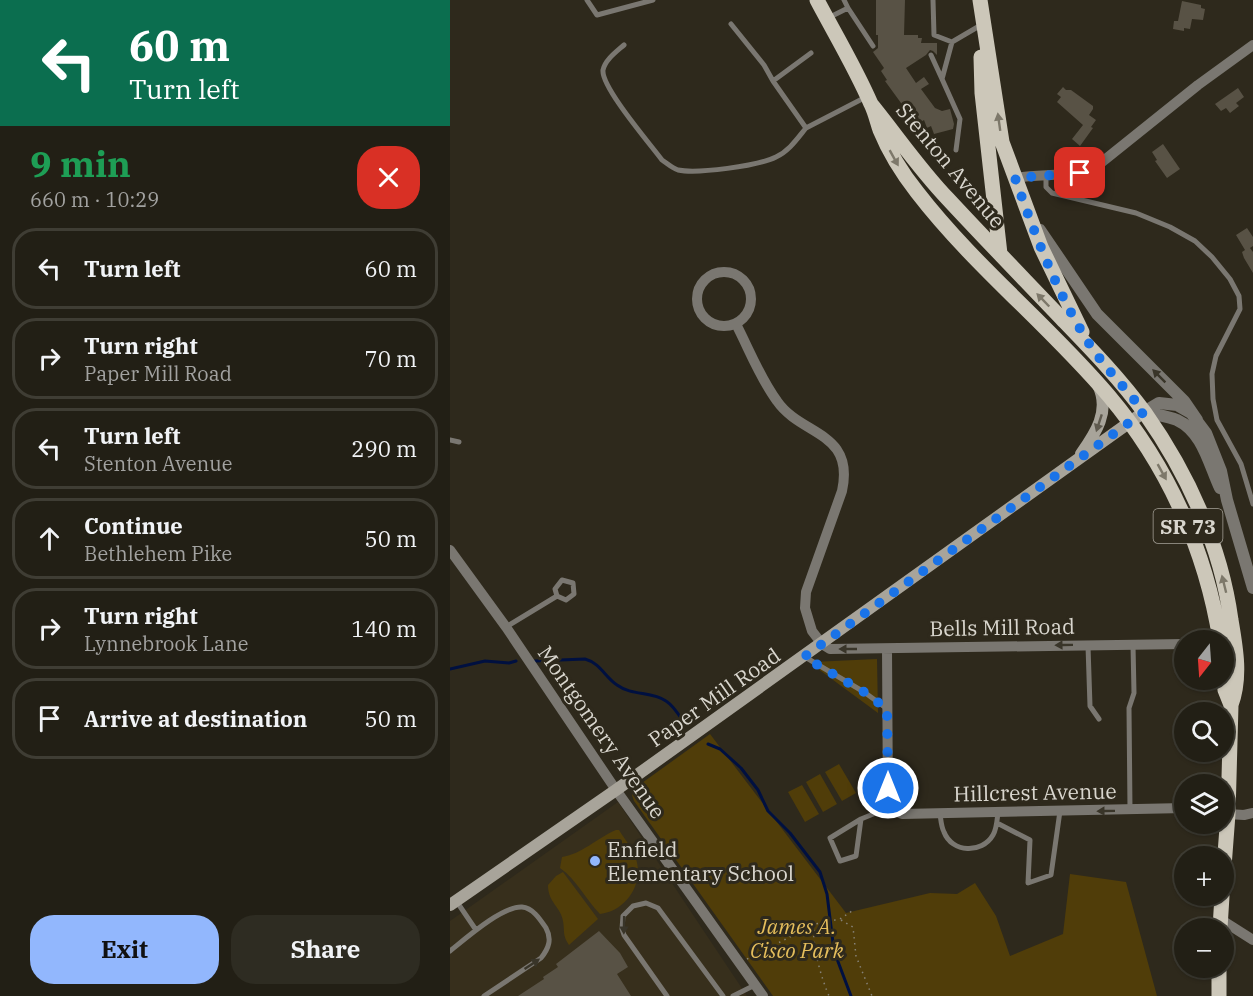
<!DOCTYPE html>
<meta charset="utf-8">
<style>
:root{--surface:#221f15;--page:#2e2c22;--text:#f1f3f6;--muted:#a2a2a0;--line:#3f3d34;--accent:#92b7fd}
body{margin:0;font-family:"IBM Plex Serif",serif;background:var(--page);color:var(--text);height:100vh;display:flex;flex-direction:column;font-size:22px;white-space:nowrap}
*{box-sizing:border-box;margin:0}
p{font-size:20px;color:var(--muted)}
.icon{flex:none;width:33px;height:33px;fill:none;stroke:currentColor;stroke-width:2;stroke-linecap:round;stroke-linejoin:round}
.map{position:relative;flex:1;overflow:hidden}
.side{display:flex;flex-direction:column;background:var(--surface);width:450px}
.side>*{flex:none}
.guide{background:#0b6e4f;color:#fff;overflow:hidden}
.needle{width:39px;rotate:197deg}
.buttons{position:absolute;left:724px;top:630px;display:grid;gap:12px}
.buttons a{display:grid;place-items:center;width:60px;height:60px;border-radius:50%;background:var(--surface);box-shadow:0 2px 4px #0004,0 0 0 2px var(--line);font-size:30px}
.pin{position:absolute;display:grid;place-items:center;width:51px;height:51px;color:#fff;margin:-26px;border-radius:12px;box-shadow:0 3px 9px #0006}
.me{position:absolute;width:66px;margin:-33px;rotate:0deg;stroke-linejoin:round;filter:drop-shadow(0 0 4px #0008)}
.turn{display:flex;align-items:center;gap:21px;height:126px;padding:0 30px;font-size:27px}
.turn .icon{width:78px;height:78px;stroke-width:2.5}
.turn b{display:block;font-size:42px;line-height:51px}
.round{display:grid;place-items:center;flex:none;width:63px;height:63px;border-radius:24px;background:var(--page)}
.headline{display:flex;align-items:center;justify-content:space-between;height:102px;padding:0 30px}
h1{font-size:36px;font-weight:800;line-height:45px;color:#1e9e55}
.primary-button{display:flex;gap:12px;margin-top:auto;padding:12px 30px}
.primary-button a{flex:1;height:69px;border-radius:24px;background:var(--accent);color:#111;font-size:24px;font-weight:800;line-height:69px;text-align:center}
.primary-button a+a{background:var(--page);color:var(--text)}
ul{padding:0;list-style:none}
li{display:flex;align-items:center;gap:18px;height:81px;margin:0 12px 9px;padding:0 18px;border:3px solid var(--line);border-radius:24px}
li div{flex:1}
li b{display:block;font-size:22px}
li em{font-style:normal}
main{display:flex;flex:1;min-height:0}
.map>svg:first-child{display:block}
</style>
<main>
<section class="side">
<div class="guide">
<div class="turn"><svg class="icon" aria-label="left" viewBox="0 0 24 24"><path d="M17 20v-9H6M10 6l-5 5 5 5"/></svg><div><b>60 m</b>Turn left</div></div>
</div>
<div class="headline"><div><h1>9 min</h1><p>660 m · 10:29</p></div><a class="round" style="background:#d93025;color:#fff"><svg class="icon" aria-label="close" viewBox="0 0 24 24"><path d="M6 6l12 12M18 6L6 18"/></svg></a></div>
<ul>
<li><svg class="icon" aria-label="left" viewBox="0 0 24 24"><path d="M17 20v-9H6M10 6l-5 5 5 5"/></svg><div><b>Turn left</b></div><em>60 m</em></li>
<li><svg class="icon" aria-label="right" viewBox="0 0 24 24"><path d="M7 20v-9h11M14 6l5 5-5 5"/></svg><div><b>Turn right</b><p>Paper Mill Road</p></div><em>70 m</em></li>
<li><svg class="icon" aria-label="left" viewBox="0 0 24 24"><path d="M17 20v-9H6M10 6l-5 5 5 5"/></svg><div><b>Turn left</b><p>Stenton Avenue</p></div><em>290 m</em></li>
<li><svg class="icon" aria-label="ahead" viewBox="0 0 24 24"><path d="M12 20V5M6 11l6-6 6 6"/></svg><div><b>Continue</b><p>Bethlehem Pike</p></div><em>50 m</em></li>
<li><svg class="icon" aria-label="right" viewBox="0 0 24 24"><path d="M7 20v-9h11M14 6l5 5-5 5"/></svg><div><b>Turn right</b><p>Lynnebrook Lane</p></div><em>140 m</em></li>
<li><svg class="icon" aria-label="arrive" viewBox="0 0 24 24"><path d="M6 21V4h12l-3 4 3 4H6"/></svg><div><b>Arrive at destination</b></div><em>50 m</em></li>
</ul>
<div class="primary-button"><a>Exit</a><a>Share</a></div>
</section>
<div class="map">
<svg width="803" height="996" viewBox="0 0 803 996">
<rect width="100%" height="100%" fill="#2e291c"/>
<!-- built -->
<path fill="#372f1c" d="M168,802L297,996H0V921Z"/>
<!-- green -->
<path fill="#503d09" d="M427,659L428,713L360,663L362,662Z
M260,734L396,913L480,893L507,894L525,883L546,916L560,956L613,934L620,874L676,882L707,996H323L184,801L182,795L185,788Z
M389,764L406,793L392,801L375,772Z
M370,774L387,804L373,812L356,782Z
M352,785L369,814L355,822L338,792Z
M166,830H169C175,840 183,848 186,859C194,884 176,911 150,914C136,900 127,880 110,868L112,857C132,854 147,838 166,830Z
M113,872L148,919L119,945C112,934 115,932 113,921C111,907 98,903 98,885L106,876Z"/>
<g fill="none" stroke-linecap="round" stroke-linejoin="round">
<!-- stream -->
<path stroke="#001040" stroke-width="3" d="M85,661L135,659C150,663 155,677 167,685C182,696 202,691 216,701C224,706 229,715 234,723
M0,669L35,661L59,663L66,661
M258,744L270,749L291,768L308,790L318,811L340,833L370,872L377,894L384,951L401,996"/>
</g>
<!-- building -->
<path fill="#585245" d="M426,0H455L454,35H468V38H472L471,43H487V55L483,51L480,50L476,55L456,68L466,83L474,77L479,84L471,89L485,108L492,111L500,109L504,124L503,129L484,134L481,126L477,128L474,120L467,125L435,81L437,80L431,71L434,68L423,52L428,48V35H426Z
M732,1L751,5V8L755,9L753,20L742,19L740,29L734,28V31L723,29L724,21H728Z
M613,87L616,90H621L643,106V109L639,115L646,120L641,127L643,128L630,146L622,139L633,125L607,102L611,97L607,94Z
M788,88L794,97L786,103L789,106L780,113L776,108L771,111L765,104Z
M713,144L730,169L717,178L705,161L707,160L702,152Z
M797,228L803,237V246L800,248L803,252V273L794,258L792,252L795,250L786,235Z
M149,931L170,953L178,967L167,974L181,996H68L94,979L93,977L108,967L106,964Z"/>
<g fill="none" stroke-linecap="round" stroke-linejoin="round">
<!-- path -->
<path stroke="#868278" stroke-width="1.5" stroke-dasharray="1.5 4.5" stroke-linecap="butt" d="M391,920L403,927L406,956L422,996
M365,924C360,941 372,980 379,996
M297,959L365,924L390,919L405,909"/>
<!-- service -->
<path stroke="#7a7771" stroke-width="5" d="M137,0L147,15L203,0
M394,0L398,8L423,46
M483,0L484,35L502,42
M378,18L398,8
M281,24L314,65L323,81
M174,45C166,52 155,60 153,70C151,87 201,145 212,160C218,164 222,168 228,170C247,174 308,166 326,157C339,151 347,139 356,128
M361,53L323,81L356,128L416,97
M481,55L492,79
M506,150L510,119L492,79L502,42L531,25
M596,175V187L602,193L686,213L720,227L745,241L762,257L780,279L789,296L790,309L766,356L762,374L763,399L767,420L791,464L803,504
M0,440L9,442
M56,627L107,596L116,600L124,594L123,583L112,580L105,589L107,596
M638,646L640,706L649,719
M355,657L414,692L436,708
M680,809L679,708L684,693L683,645
M490,814C491,820 491,826 494,832C502,853 532,854 543,835C547,828 547,820 548,812
M411,819L406,856L390,861L380,838L411,819L438,808
M547,823L580,840L578,883L601,875L610,811
M7,902L26,930
M726,950L735,949
M0,951C15,939 52,906 72,907C83,908 90,919 96,928C102,939 99,948 91,958L34,996
M217,996L174,935L172,929L173,916L183,906L196,903L208,908L273,996
M283,996L305,985"/>
<!-- minor -->
<path stroke="#7a7771" stroke-width="10" d="M565,178C598,172 621,180 652,162L748,85L803,45
M247 299a27 27 0 1 1 54 0a27 27 0 1 1-54 0Z
M286,324C299,349 310,378 327,401C351,436 405,431 392,491L356,592L355,608L362,631L372,644L380,649L735,644
M0,550L56,627L166,790L313,996
M437,649L438,808L452,814L735,808
M778,814L794,815L803,813
M770,919L803,940"/>
<!-- tertiary -->
<path stroke="#7a7771" stroke-width="12" d="M590,230L647,314L734,401L747,420
M694,412L709,403L727,405L741,413L756,433L771,471L777,500L803,588
M694,412C705,415 717,416 727,420C753,432 759,465 770,488"/>
<!-- secondary -->
<path stroke="#a8a49a" stroke-width="12" d="M631,454C645,434 661,411 648,385
M0,905L166,790L694,412"/>
<!-- primary -->
<path stroke="#ccc7b9" stroke-width="15" d="M367,0C385,34 406,69 421,104C425,112 427,121 430,130C439,152 452,173 467,192C524,266 599,325 659,396C718,466 756,551 770,640
M530,0L552,142L591,247L632,332
M531,57L532,93L550,254
M421,104C447,136 470,170 498,199C536,240 575,280 614,321C642,350 671,380 695,413C738,474 771,546 781,620C786,649 791,678 781,705L778,814L774,867
M774,677L775,690L781,705
M770,928L772,896
M769,996V968"/>
</g>
<!-- one-way arrows -->
<defs><path id="oneway-solid" d="M-6-.8H1V-3.2L6.5 0L1 3.2V.8H-6Z" transform="scale(1.5)"/></defs>
<g fill="#7d786a">
<use href="#oneway-solid" transform="translate(549 122) rotate(-98)"/>
<use href="#oneway-solid" transform="translate(444 158) rotate(61)"/>
<use href="#oneway-solid" transform="translate(593 300) rotate(-134)"/>
<use href="#oneway-solid" transform="translate(712 472) rotate(61)"/>
<use href="#oneway-solid" transform="translate(774 584) rotate(-104)"/>
</g>
<g fill="#393529">
<use href="#oneway-solid" transform="translate(709 376) rotate(-135)"/>
<use href="#oneway-solid" transform="translate(614 645) rotate(179)"/>
<use href="#oneway-solid" transform="translate(398 649) rotate(-180)"/>
<use href="#oneway-solid" transform="translate(656 811) rotate(179)"/>
<use href="#oneway-solid" transform="translate(174 925) rotate(91)"/>
<use href="#oneway-solid" transform="translate(82 964) rotate(-34)"/>
</g>
<use fill="#5f5a4e" href="#oneway-solid" transform="translate(649 423) rotate(108)"/>
<g fill="none" stroke-linecap="round" stroke-linejoin="round">
<!-- route -->
<path stroke="#1a73e8" stroke-width="10" stroke-dasharray="0 18" d="M438,788L437,709L414,692L354,657L694,412C675,387 651,364 635,337C605,288 584,232 565,178L630,173"/>
</g>
<!-- markers -->
<circle fill="#92b7fd" stroke="#2e291c" stroke-width="2" cx="145" cy="861" r="6"/>
<g text-anchor="middle" dominant-baseline="central" stroke-width="6" stroke-linejoin="round" paint-order="stroke">
<!-- shield labels -->
<rect fill="#2e291c" stroke="#a6a299" stroke-width="1.5" x="703.5" y="509" width="69" height="34" rx="4.5"/>
<g font-size="20" font-weight="bold" fill="#d9d6ce">
<text x="738" y="526">SR 73</text>
</g>
<!-- street labels -->
<g font-size="21" fill="#d9d6ce" stroke="#2e291c">
<text transform="translate(501 165) rotate(50)">Stenton Avenue</text>
<text transform="translate(552 627) rotate(-1)">Bells Mill Road</text>
<text transform="translate(264 697) rotate(-35)">Paper Mill Road</text>
<text transform="translate(152 732) rotate(55)">Montgomery Avenue</text>
<text transform="translate(585 792) rotate(-1)">Hillcrest Avenue</text>
</g>
<!-- poi labels -->
<g font-size="21" fill="#d9d6ce" stroke="#2e291c" text-anchor="start">
<text x="157" y="849">Enfield<tspan x="157" dy="24">Elementary School</tspan></text>
</g>
<!-- park labels -->
<g font-size="21" font-style="italic" fill="#e5be5c" stroke="#2e291c">
<text x="347" y="926">James A.<tspan x="347" dy="24">Cisco Park</tspan></text>
</g>
</g>
</svg>
<div class="buttons">
<a><svg class="needle" viewBox="-14 -14 28 28"><path d="M0-13l5 13h-10z" fill="#e53935"/><path d="M0 13l5-13h-10z" fill="#a2a2a0"/></svg></a>
<a><svg class="icon" aria-label="search" viewBox="0 0 24 24"><circle cx="10" cy="10" r="6"/><path d="M15 15l6 6"/></svg></a>
<a><svg class="icon" aria-label="layers" viewBox="0 0 24 24"><path d="M12 4l9 5-9 5-9-5zM3 14l9 5 9-5"/></svg></a>
<a>+</a>
<a>−</a>
</div>
<div class="pin" style="left:630px;top:173px;background:#d93025"><svg class="icon" aria-label="arrive" viewBox="0 0 24 24"><path d="M6 21V4h12l-3 4 3 4H6"/></svg></div>
<svg class="me" style="left:438px;top:788px" viewBox="-20 -20 40 40"><circle r="17" fill="#1a73e8" stroke="#fff" stroke-width="3"/><path d="M0-11L8 9 0 5-8 9z" fill="#fff"/></svg>
</div>
</main>
